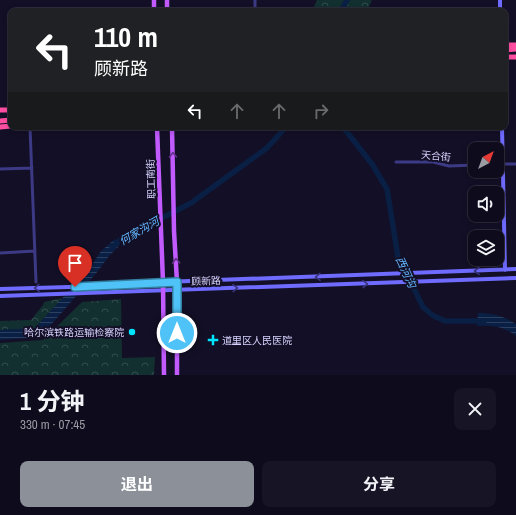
<!DOCTYPE html>
<html lang="zh">
<meta charset="utf-8">
<style>
:root{--surface:#0e0b1c;--page:#171425;--text:#f1f3f6;--muted:#9b9ba3;--line:#2e2b3b;--accent:#8c9099}
body{margin:0;font-family:"Archivo Narrow","Noto Sans SC",sans-serif;background:var(--page);color:var(--text);height:100vh;display:flex;flex-direction:column;font-size:15px;white-space:nowrap}
*{box-sizing:border-box;margin:0}
p{font-size:13px;color:var(--muted)}
.icon{flex:none;width:22px;height:22px;fill:none;stroke:currentColor;stroke-width:2;stroke-linecap:round;stroke-linejoin:round}
.map{position:relative;height:375px;overflow:hidden}
.sheet{display:flex;flex-direction:column;background:var(--surface);flex:1}
.sheet>*{flex:none}
.top-card{position:absolute;left:8px;top:8px;width:500px;height:122px;border-radius:8px;box-shadow:0 2px 6px #0003,0 0 0 1px var(--line);background:#202124;color:#fff;overflow:hidden}
.needle{width:26px;rotate:41deg}
.buttons{position:absolute;left:468px;top:142px;display:grid;gap:8px}
.buttons a{display:grid;place-items:center;width:36px;height:36px;border-radius:8px;background:var(--surface);box-shadow:0 2px 6px #0003,0 0 0 1px var(--line);font-size:20px}
.pin{position:absolute;display:grid;place-items:center;width:34px;height:34px;color:#fff;margin:-41px -17px;border-radius:50% 50% 50% 0;rotate:-45deg;box-shadow:0 0 4px #0007}
.pin .icon{rotate:45deg}
.me{position:absolute;width:44px;margin:-22px;rotate:0deg;stroke-linejoin:round;filter:drop-shadow(0 0 3px #0008)}
.turn{display:flex;align-items:center;gap:14px;height:84px;padding:0 20px;font-size:18px}
.turn .icon{width:52px;height:52px;stroke-width:2.5}
.turn b{display:block;font-size:28px;line-height:34px}
.lanes{display:flex;align-items:center;height:38px;padding:0 20px;background:#0003;justify-content:center;gap:20px;direction:ltr}
.lanes .off{opacity:.35}
.round{display:grid;place-items:center;flex:none;width:42px;height:42px;border-radius:8px;background:var(--page)}
.summary{display:flex;align-items:center;justify-content:space-between;height:68px;padding:0 20px}
h1{font-size:24px;font-weight:700;line-height:30px}
.primary-button{display:flex;gap:8px;margin-top:auto;padding:8px 20px}
.primary-button a{flex:1;height:46px;border-radius:8px;background:var(--accent);color:#fff;font-size:16px;font-weight:700;line-height:46px;text-align:center}
.primary-button a+a{background:var(--page);color:var(--text)}
.map>svg:first-child{display:block}
</style>
<div class="map">
<svg width="516" height="375" viewBox="0 0 516 375">
<defs>
<pattern id="park-crowns" width="20" height="18" patternUnits="userSpaceOnUse"><rect width="20" height="18" fill="#12302f"/><path d="M2 6a3 3 0 1 1 6 0M12 15a3 3 0 1 1 6 0" fill="none" stroke="#344d4e"/></pattern>
<pattern id="water-rules" width="6" height="5" patternUnits="userSpaceOnUse"><rect width="6" height="5" fill="#0a1f44"/><path d="M0 2.5h6" fill="none" stroke="#2d3f60"/></pattern>
</defs>
<rect width="100%" height="100%" fill="#130f26"/>
<!-- park -->
<path fill="url(#park-crowns)" d="M317,0H372L367,11H312Z
M63,298L35,328L0,330V321L31,320L43,305L44,302Z
M121,299L122,358L155,357L154,375H0V343L43,340L82,302Z"/>
<!-- water -->
<path fill="url(#water-rules)" d="M115,239L119,246L109,256L98,271L43,334L29,338L0,340V330L35,328L89,269L101,251Z
M478,313C492,313 504,316 516,324V336C504,326 491,325 477,326Z"/>
<g fill="none" stroke-linecap="round" stroke-linejoin="round">
<!-- river -->
<path stroke="#0a1f44" stroke-width="5.5" d="M341,11L347,0
M343,127L372,164L387,189L398,257L423,307L432,315L445,321H484
M112,248L121,239L191,203L267,148L286,127"/>
<!-- street -->
<path stroke="#3d3a85" stroke-width="3" d="M255,0V11
M30,127L36,282
M396,162H433L449,166L475,165
M497,164H516
M0,169L32,168
M0,253L35,251"/>
<!-- secondary -->
<path stroke="#6f6bff" stroke-width="4" d="M500,0V11
M502,127L505,270
M0,289L104,286L163,282L516,269
M0,296L516,278"/>
<!-- primary -->
<path stroke="#c25bff" stroke-width="4.5" d="M154,0V11
M167,0V11
M157,127L163,282L164,375
M172,127L174,231L177,282V375"/>
<!-- highway -->
<path stroke="#ff4fa3" stroke-width="5" d="M505,45H516
M505,50L516,49
M505,57H516
M0,110H11
M0,121L11,120
M0,127L11,126"/>
</g>
<!-- one-way arrows -->
<defs><path id="oneway-chevron" d="M-2-3.5L2.5 0L-2 3.5" fill="none" stroke-width="1.6" stroke-linecap="round" stroke-linejoin="round"/></defs>
<g stroke="#623188">
<use href="#oneway-chevron" transform="translate(173 155) rotate(-91)"/>
<use href="#oneway-chevron" transform="translate(176 261) rotate(-93)"/>
</g>
<g stroke="#38347d">
<use href="#oneway-chevron" transform="translate(477 271) rotate(178)"/>
<use href="#oneway-chevron" transform="translate(318 277) rotate(178)"/>
<use href="#oneway-chevron" transform="translate(365 284) rotate(-2)"/>
<use href="#oneway-chevron" transform="translate(37 288) rotate(178)"/>
<use href="#oneway-chevron" transform="translate(235 288) rotate(-2)"/>
</g>
<g fill="none" stroke-linecap="round" stroke-linejoin="round">
<defs>
<path id="route" d="M75,287L177,282V333"/>
</defs>
<!-- route casing -->
<use href="#route" stroke="#337fa1" stroke-width="10"/>
<!-- route -->
<use href="#route" stroke="#4fc3f7" stroke-width="7"/>
</g>
<!-- markers -->
<g fill="#00e5ff" stroke="#130f26" stroke-width="1.5">
<circle cx="132" cy="332" r="4"/>
<path d="M211 334h4v4h4v4h-4v4h-4v-4h-4v-4h4z"/>
</g>
<g text-anchor="middle" dominant-baseline="central" stroke-width="4" stroke-linejoin="round" paint-order="stroke">
<!-- street labels -->
<g font-size="10" fill="#d9d4ff" stroke="#130f26">
<text transform="translate(436 156) rotate(6)">天合街</text>
<text transform="translate(151 179) rotate(-92)">职工南街</text>
<text transform="translate(206 281) rotate(-2)">顾新路</text>
</g>
<!-- poi labels -->
<g font-size="10" fill="#d9d4ff" stroke="#130f26" text-anchor="end">
<text x="124" y="332">哈尔滨铁路运输检察院</text>
<text x="222" y="340" text-anchor="start">道里区人民医院</text>
</g>
<!-- water labels -->
<g font-size="11" font-style="italic" fill="#62b6ff" stroke="#130f26">
<text transform="translate(139 231) rotate(-30)">何家沟河</text>
<text transform="translate(406 272) rotate(65)">西河沟</text>
</g>
</g>
</svg>
<div class="buttons">
<a><svg class="needle" viewBox="-14 -14 28 28"><path d="M0-13l5 13h-10z" fill="#e53935"/><path d="M0 13l5-13h-10z" fill="#9b9ba3"/></svg></a>
<a><svg class="icon" aria-label="sound" viewBox="0 0 24 24"><path d="M4 9h4l5-4v14l-5-4H4zM17 9q2 3 0 6"/></svg></a>
<a><svg class="icon" aria-label="layers" viewBox="0 0 24 24"><path d="M12 4l9 5-9 5-9-5zM3 14l9 5 9-5"/></svg></a>
</div>
<div class="pin" style="left:75px;top:287px;background:#d93025"><svg class="icon" aria-label="arrive" viewBox="0 0 24 24"><path d="M6 21V4h12l-3 4 3 4H6"/></svg></div>
<svg class="me" style="left:177px;top:333px" viewBox="-20 -20 40 40"><circle r="17" fill="#4fc3f7" stroke="#fff" stroke-width="3"/><path d="M0-11L8 9 0 5-8 9z" fill="#fff"/></svg>
<div class="top-card">
<div class="turn"><svg class="icon" aria-label="left" viewBox="0 0 24 24"><path d="M17 20v-9H6M10 6l-5 5 5 5"/></svg><div><b>110 m</b>顾新路</div></div>
<div class="lanes"><svg class="icon" aria-label="left" viewBox="0 0 24 24"><path d="M17 20v-9H6M10 6l-5 5 5 5"/></svg><svg class="icon off" aria-label="ahead" viewBox="0 0 24 24"><path d="M12 20V5M6 11l6-6 6 6"/></svg><svg class="icon off" aria-label="ahead" viewBox="0 0 24 24"><path d="M12 20V5M6 11l6-6 6 6"/></svg><svg class="icon off" aria-label="right" viewBox="0 0 24 24"><path d="M7 20v-9h11M14 6l5 5-5 5"/></svg></div>
</div>
</div>
<section class="sheet">
<div class="summary"><div><h1>1 分钟</h1><p>330 m · 07:45</p></div><a class="round"><svg class="icon" aria-label="close" viewBox="0 0 24 24"><path d="M6 6l12 12M18 6L6 18"/></svg></a></div>
<div class="primary-button"><a>退出</a><a>分享</a></div>
</section>
